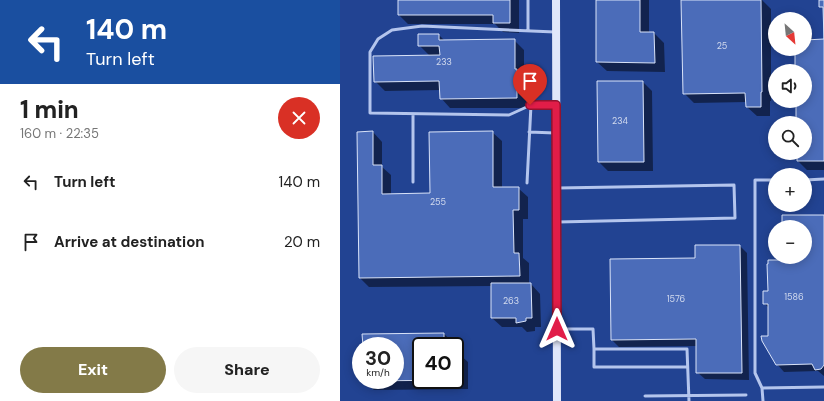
<!DOCTYPE html>
<meta charset="utf-8">
<style>
:root{--surface:#fff;--page:#f6f6f6;--text:#222;--muted:#767676;--accent:#837a48}
body{margin:0;font-family:"DM Sans",sans-serif;background:var(--page);color:var(--text);height:100vh;display:flex;flex-direction:column;font-size:15px;white-space:nowrap}
*{box-sizing:border-box;margin:0}
p{font-size:13px;color:var(--muted)}
.icon{flex:none;width:22px;height:22px;fill:none;stroke:currentColor;stroke-width:2;stroke-linecap:round;stroke-linejoin:round}
.map{position:relative;flex:1;overflow:hidden}
.side{display:flex;flex-direction:column;background:var(--surface);width:340px}
.side>*{flex:none}
.banner{background:#1a4fa0;color:#fff;overflow:hidden}
.needle{width:26px;rotate:153deg}
.buttons{position:absolute;left:428px;top:12px;display:grid;gap:8px}
.buttons a{display:grid;place-items:center;width:44px;height:44px;border-radius:50%;background:var(--surface);box-shadow:0 2px 10px #0003;font-size:20px}
.speed{position:absolute;left:12px;top:337px;display:flex;gap:8px;font-size:20px;font-weight:700;text-align:center}
.speed>*{display:grid;place-content:center;width:52px;height:52px;border-radius:50%;background:var(--surface);box-shadow:0 2px 10px #0003;line-height:1}
.speed small{font-size:10px;font-weight:400}
.speed .limit{border:2px solid #111;border-radius:6px;background:#fff;color:#111}
.pin{position:absolute;display:grid;place-items:center;width:34px;height:34px;color:#fff;margin:-41px -17px;border-radius:50% 50% 50% 0;rotate:-45deg;box-shadow:0 0 4px #0007}
.pin .icon{rotate:45deg}
.me{position:absolute;width:44px;margin:-22px;rotate:0deg;stroke-linejoin:round;filter:drop-shadow(0 0 3px #0008)}
.turn{display:flex;align-items:center;gap:14px;height:84px;padding:0 20px;font-size:18px}
.turn .icon{width:52px;height:52px;stroke-width:2.5}
.turn b{display:block;font-size:28px;line-height:34px}
.round{display:grid;place-items:center;flex:none;width:42px;height:42px;border-radius:21px;background:var(--page)}
.summary{display:flex;align-items:center;justify-content:space-between;height:68px;padding:0 20px}
h1{font-size:24px;font-weight:800;line-height:30px}
.button{display:flex;gap:8px;margin-top:auto;padding:8px 20px}
.button a{flex:1;height:46px;border-radius:24px;background:var(--accent);color:#fff;font-size:16px;font-weight:800;line-height:46px;text-align:center}
.button a+a{background:var(--page);color:var(--text)}
ul{padding:0;list-style:none}
li{display:flex;align-items:center;gap:12px;height:60px;padding:0 20px}
li div{flex:1}
li b{display:block;font-size:15px}
li em{font-style:normal}
main{display:flex;flex:1;min-height:0}
.map>svg:first-child{display:block}
</style>
<main>
<section class="side">
<div class="banner">
<div class="turn"><svg class="icon" aria-label="left" viewBox="0 0 24 24"><path d="M17 20v-9H6M10 6l-5 5 5 5"/></svg><div><b>140 m</b>Turn left</div></div>
</div>
<div class="summary"><div><h1>1 min</h1><p>160 m · 22:35</p></div><a class="round" style="background:#d93025;color:#fff"><svg class="icon" aria-label="close" viewBox="0 0 24 24"><path d="M6 6l12 12M18 6L6 18"/></svg></a></div>
<ul>
<li><svg class="icon" aria-label="left" viewBox="0 0 24 24"><path d="M17 20v-9H6M10 6l-5 5 5 5"/></svg><div><b>Turn left</b></div><em>140 m</em></li>
<li><svg class="icon" aria-label="arrive" viewBox="0 0 24 24"><path d="M6 21V4h12l-3 4 3 4H6"/></svg><div><b>Arrive at destination</b></div><em>20 m</em></li>
</ul>
<div class="button"><a>Exit</a><a>Share</a></div>
</section>
<div class="map">
<svg width="484" height="401" viewBox="0 0 484 401">
<rect width="100%" height="100%" fill="#224392"/>
<!-- shadow -->
<path fill="#0007" d="M59,0H179V33L163,32L155,24H68L59,15Z
M257,0H309V33H314L324,43L325,72L267,71L257,62Z
M342,0H422L431,9V101H430V116H417L407,107V102L354,103L344,93Z
M465,26L472,33V40H484V170H467L458,161V153H465V123H457V101H465V71H456V49H465Z
M99,35L105,41L174,40L184,50V77L186,79V108H110L101,98V90L45,91L35,81L90,56L79,45Z
M303,82L312,91L313,171H268L259,162Z
M33,132L42,142V167L51,175V194H91L152,132L162,141V188H178L188,197V219H183V258L189,263V284H191L200,294L201,327H195V331L187,332L182,327H162L152,318V286L29,287L20,278Z
M484,216V376L478,371L444,372L437,364L429,337V308L424,303L443,261V257H465V227H443Z
M356,246H400L407,253L409,380L365,379L357,372V346L279,347L272,340L271,260L356,259Z
M104,334L114,343V346H81V380H115V353H118L128,362V389L34,390L24,381L55,380V346H24L23,335Z"/>
<!-- building -->
<path fill="#4b6cb9" stroke="#d9e3f9" d="M58,0H170V23H153V15H58Z
M256,0H300V32H314L315,63L256,62Z
M341,0H421L422,92H421V107H406L405,93L343,94Z
M479,0H484V161H457V153H465V123H456V101H465V71H455V49H465V40L484,39L483,7H479Z
M78,34H99V40L175,39V69H177V98L100,99L99,81L34,82L33,56L100,55L99,46H78Z
M257,81H303L304,162H258Z
M33,131V165H42V194L90,193L89,132L153,131V187H179V210H173L174,253H179L180,276L19,278L17,132Z
M442,215H484V365L481,369L475,370L472,364L436,365L422,341L421,336H428V304H423V291H428L427,264H428V260H442V257H465V227H442Z
M355,245H400L402,373H356V339L271,340L270,259L355,258Z
M151,283H191L192,318H186V321L176,323V318H151Z
M104,333V346H81V380H115V352H118L119,380L23,381V380H55V346H23L22,334Z"/>
<g fill="none" stroke-linecap="round" stroke-linejoin="round">
<!-- lane -->
<path stroke="#b4c5ed" stroke-width="3" d="M188,0V31
M215,105H191L169,115L30,113V52L38,39L52,30L82,26L215,32
M189,132L215,133
M465,180L484,179
M73,182V114
M187,183L191,105L190,71
M218,188L394,185L395,218L218,222
M217,329H253L254,349
M347,367H254V349H347L349,401
M422,388L484,387
M305,396L406,395
M423,401L422,388L415,373V180H435"/>
<!-- secondary -->
<path stroke="#e0e7fa" stroke-width="8" d="M216,0L217,401"/>
</g>
<g fill="none" stroke-linecap="round" stroke-linejoin="round">
<defs>
<path id="route" d="M190,105H216L217,329"/>
</defs>
<!-- route casing -->
<use href="#route" stroke="#92132f" stroke-width="10"/>
<!-- route -->
<use href="#route" stroke="#e11d48" stroke-width="7"/>
</g>
<g text-anchor="middle" dominant-baseline="central" stroke-width="3" stroke-linejoin="round" paint-order="stroke">
<!-- number labels -->
<g font-size="9" fill="#d2daee">
<text x="382" y="46">25</text>
<text x="104" y="62">233</text>
<text x="280" y="121">234</text>
<text x="98" y="202">255</text>
<text x="454" y="297">1586</text>
<text x="336" y="299">1576</text>
<text x="171" y="301">263</text>
</g>
</g>
</svg>
<div class="buttons">
<a><svg class="needle" viewBox="-14 -14 28 28"><path d="M0-13l5 13h-10z" fill="#e53935"/><path d="M0 13l5-13h-10z" fill="#767676"/></svg></a>
<a><svg class="icon" aria-label="sound" viewBox="0 0 24 24"><path d="M4 9h4l5-4v14l-5-4H4zM17 9q2 3 0 6"/></svg></a>
<a><svg class="icon" aria-label="search" viewBox="0 0 24 24"><circle cx="10" cy="10" r="6"/><path d="M15 15l6 6"/></svg></a>
<a>+</a>
<a>−</a>
</div>
<div class="speed"><div>30<small>km/h</small></div><div class="limit">40</div></div>
<div class="pin" style="left:190px;top:105px;background:#d93025"><svg class="icon" aria-label="arrive" viewBox="0 0 24 24"><path d="M6 21V4h12l-3 4 3 4H6"/></svg></div>
<svg class="me" style="left:217px;top:329px" viewBox="-20 -20 40 40"><path d="M0-17L14 15 0 8-14 15z" fill="#e11d48" stroke="#fff" stroke-width="4"/></svg>
</div>
</main>
